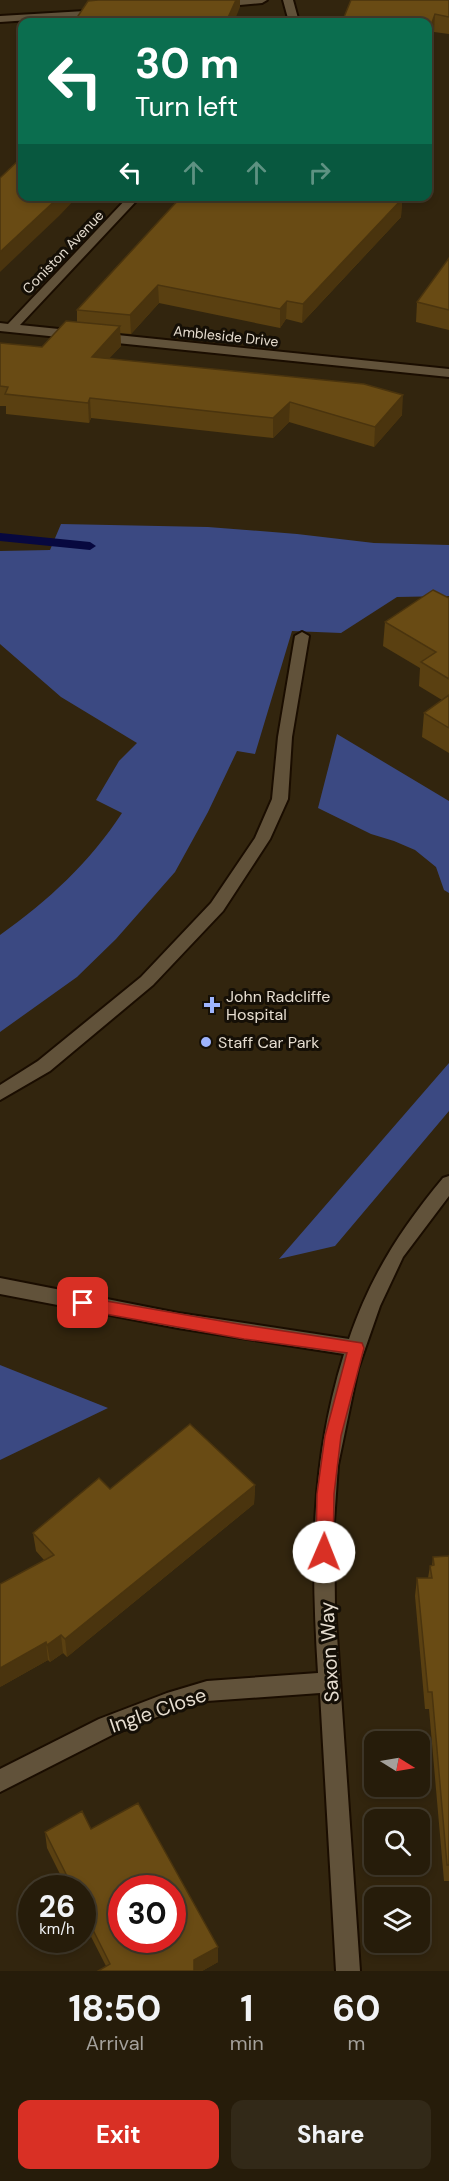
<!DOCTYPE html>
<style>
:root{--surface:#261c0a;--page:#322918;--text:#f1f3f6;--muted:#a4a19c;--line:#423a2b;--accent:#d93025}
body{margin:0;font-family:"DM Sans",sans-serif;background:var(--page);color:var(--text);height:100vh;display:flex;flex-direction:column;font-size:22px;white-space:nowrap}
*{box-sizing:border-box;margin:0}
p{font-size:20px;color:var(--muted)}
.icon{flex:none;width:33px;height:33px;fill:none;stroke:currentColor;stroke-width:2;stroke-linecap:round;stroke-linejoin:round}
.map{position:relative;height:1971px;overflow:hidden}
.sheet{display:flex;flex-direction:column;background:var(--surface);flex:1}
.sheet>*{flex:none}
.banner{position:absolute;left:18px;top:18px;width:414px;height:183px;border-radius:12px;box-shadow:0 3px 9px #0003,0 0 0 2px var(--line);background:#0b6e4f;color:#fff;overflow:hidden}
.needle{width:39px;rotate:101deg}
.fabs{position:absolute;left:364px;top:1731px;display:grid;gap:12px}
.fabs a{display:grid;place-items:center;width:66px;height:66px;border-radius:12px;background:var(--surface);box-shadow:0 3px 9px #0003,0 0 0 2px var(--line);font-size:30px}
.speed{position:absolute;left:18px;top:1875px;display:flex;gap:12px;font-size:30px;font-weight:700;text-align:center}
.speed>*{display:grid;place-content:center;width:78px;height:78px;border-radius:50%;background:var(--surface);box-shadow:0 3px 9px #0003,0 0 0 2px var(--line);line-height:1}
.speed small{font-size:15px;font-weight:400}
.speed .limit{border:9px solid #d22;background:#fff;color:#111}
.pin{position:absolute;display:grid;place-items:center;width:51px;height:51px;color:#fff;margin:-26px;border-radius:12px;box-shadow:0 3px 9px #0006}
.me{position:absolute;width:66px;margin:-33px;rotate:1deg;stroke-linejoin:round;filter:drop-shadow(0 0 4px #0008)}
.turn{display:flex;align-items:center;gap:21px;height:126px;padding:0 18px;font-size:27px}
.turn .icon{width:78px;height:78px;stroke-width:2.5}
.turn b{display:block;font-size:42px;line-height:51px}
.lanes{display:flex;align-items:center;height:57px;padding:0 18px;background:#0003;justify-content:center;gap:30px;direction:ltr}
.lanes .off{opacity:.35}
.eta{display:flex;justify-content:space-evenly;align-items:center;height:102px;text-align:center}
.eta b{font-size:36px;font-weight:700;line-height:42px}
.action{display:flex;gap:12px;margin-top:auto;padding:12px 18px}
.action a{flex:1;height:69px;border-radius:12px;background:var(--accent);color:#fff;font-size:24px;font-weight:700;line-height:69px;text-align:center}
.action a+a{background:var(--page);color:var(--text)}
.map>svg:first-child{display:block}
</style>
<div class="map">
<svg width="449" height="1971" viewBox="0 0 449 1971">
<rect width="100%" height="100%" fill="#32250e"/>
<!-- green -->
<path fill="#3b4982" d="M61,524L208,527L297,534L374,543L449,545V596L397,597L341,633L292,631L255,754L237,751L208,812L175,872L116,939L77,977L0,1032V935C48,901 90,862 122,813L96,800L119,761L137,743L61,697L0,644V551L50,550Z
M337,734L449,801V893L444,890L436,867L415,850L394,841L371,834L318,808Z
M449,1063V1111L335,1246L279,1259Z
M0,1365L108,1408L0,1460Z"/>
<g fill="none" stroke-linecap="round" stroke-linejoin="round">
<!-- stream -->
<path fill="#07083f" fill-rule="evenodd" d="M0,533L90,542L96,546L90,550L0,541Z"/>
<defs>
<path id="service" d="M302,632L309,636L292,737L288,799L270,839L223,911L153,985L50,1071L0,1100V1085L38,1061L141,977L211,903L255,838L272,799L278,737L295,636Z"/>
<path id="minor" d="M267,0L262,3L218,7L213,4L230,0Z
M283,0H293L299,22H289Z
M102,10L107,13L105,15L0,22V16Z
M129,196H141L20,325L449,369V377L0,331V323L8,324Z
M449,1176V1196L403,1257L380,1306L358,1369L338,1465L334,1522L335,1606L360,1971H336L320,1693L207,1701L167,1713L114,1734L0,1792V1769L99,1719L167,1693L207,1681L318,1673C311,1561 310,1463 344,1354L178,1328L0,1294V1278L178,1313L349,1339C371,1275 400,1230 443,1178Z"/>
</defs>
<!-- service casing -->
<use href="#service" stroke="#1a0d00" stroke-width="4"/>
<!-- minor casing -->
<use href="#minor" stroke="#1a0d00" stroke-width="4"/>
<!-- service -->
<use href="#service" fill="#61523a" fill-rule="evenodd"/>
<!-- minor -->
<use href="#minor" fill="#61523a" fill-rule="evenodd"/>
</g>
<!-- wall -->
<path fill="#5a4011" d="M449,0V34L434,32L428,22Z
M402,199L401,217L302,323L286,319L280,328L159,303L131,334L120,333L121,346L109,358L402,415L374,447L289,422L273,438L91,418L89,423L6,414V406H0V343L42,347L77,322V310Z
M449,258V330L416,322L417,302Z
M449,598V753L422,737L424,713L442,700L419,686L420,668L383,646L385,622Z
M255,1485L254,1504L67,1657L63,1653L50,1662L48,1660L0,1687L44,1560L36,1551L33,1533L110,1489Z
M449,1556V1881H444L429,1709H425L415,1596L417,1578H428L430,1566H432L433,1557Z
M91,1829L218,1962L202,1971H98L106,1966L82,1919V1888H67L47,1848L45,1832Z"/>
<!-- shaded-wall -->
<path fill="#4a340e" d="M236,0H240V7L234,22H226Z
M435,14L434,32L428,48V34Z
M60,196H78L59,216L0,272V252Z
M402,199L401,217L302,323L303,304Z
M158,285L159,303L131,334L130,315Z
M287,301L286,319L280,328V309Z
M120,326L121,346L93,376L92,357Z
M403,395L402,415L374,447L375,427Z
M90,398L91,418L89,423L88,403Z
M290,402L289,422L273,438V418Z
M255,1485L254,1504L67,1657L65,1639Z
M61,1635L63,1653L50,1662L47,1645Z
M46,1642L48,1660L0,1687V1668Z
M218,1947V1962L202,1971H194V1960Z"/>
<!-- building -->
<path fill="#694b14" stroke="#4a340e" stroke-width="1.5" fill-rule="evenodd" d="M98,0H236L226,22H74L88,1Z
M351,0H449V17L435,14L428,34V22H342Z
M22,157V196H60L0,252V178Z
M182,196H392L402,199L303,304L287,301L280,309L158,285L130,315L77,310Z
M449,258V310L417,302Z
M66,321L120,326L92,357L364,384L403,395L375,427L290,402L273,418L90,398L88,403L5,394L8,387L0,386V343L42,347Z
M433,590L449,598V679L421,662L436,652L385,622Z
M449,695V728L424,713Z
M190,1424L255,1485L65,1639L61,1635L47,1645L46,1642L0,1668V1584L54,1555L33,1533L99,1478L110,1489Z
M449,1556V1865H447L432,1692H428L417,1578H432L430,1566L434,1565L433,1557Z
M138,1803L218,1947L194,1960V1971H98L110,1964L82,1908V1888H73L45,1832L82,1811L91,1829ZM122,1888H172V1940H122Z"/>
<!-- route -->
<path fill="#d93025" stroke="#8d1f18" stroke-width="1.5" d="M83,1297L244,1325L362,1343L364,1348L341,1436L334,1494L333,1552L330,1558L324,1560L318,1558L316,1552L317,1494L325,1436L347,1353L244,1339L83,1310L77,1308L75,1303L77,1299Z"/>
<!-- markers -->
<g fill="#9eb4fd" stroke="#150f06" stroke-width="2">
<path d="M209 996h6v6h6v6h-6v6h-6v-6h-6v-6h6z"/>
<circle cx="206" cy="1042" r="6"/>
</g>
<g text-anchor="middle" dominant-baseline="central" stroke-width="6" stroke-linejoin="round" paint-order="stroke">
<!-- far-street labels -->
<g font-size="14" fill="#e6ddd0" stroke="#150f06">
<text transform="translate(63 252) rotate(-46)">Coniston Avenue</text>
<text transform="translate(226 336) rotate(6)">Ambleside Drive</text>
</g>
<!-- poi labels -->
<g font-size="16" fill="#e6ddd0" stroke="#150f06" text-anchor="start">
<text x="226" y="996">John Radcliffe<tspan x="226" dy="18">Hospital</tspan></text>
<text x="218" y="1042">Staff Car Park</text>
</g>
<!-- near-street labels -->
<g font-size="20" fill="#e6ddd0" stroke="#150f06">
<text transform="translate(329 1652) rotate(-93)">Saxon Way</text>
<text transform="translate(158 1710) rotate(-19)">Ingle Close</text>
</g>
</g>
</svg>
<div class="fabs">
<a><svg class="needle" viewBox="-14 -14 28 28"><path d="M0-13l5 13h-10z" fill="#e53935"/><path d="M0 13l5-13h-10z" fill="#a4a19c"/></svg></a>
<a><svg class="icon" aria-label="search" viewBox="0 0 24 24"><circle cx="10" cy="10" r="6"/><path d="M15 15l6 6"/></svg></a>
<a><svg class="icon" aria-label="layers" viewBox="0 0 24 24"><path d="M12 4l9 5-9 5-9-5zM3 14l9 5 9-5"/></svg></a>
</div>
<div class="speed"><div>26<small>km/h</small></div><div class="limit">30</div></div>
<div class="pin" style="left:83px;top:1303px;background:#d93025"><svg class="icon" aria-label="arrive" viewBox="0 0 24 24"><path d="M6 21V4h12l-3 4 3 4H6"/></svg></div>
<svg class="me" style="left:324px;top:1552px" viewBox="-20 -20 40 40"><circle r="19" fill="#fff"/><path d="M0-13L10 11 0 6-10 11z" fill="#d93025"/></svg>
<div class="banner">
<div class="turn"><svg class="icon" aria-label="left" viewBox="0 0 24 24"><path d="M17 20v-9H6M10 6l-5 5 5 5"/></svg><div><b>30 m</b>Turn left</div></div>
<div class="lanes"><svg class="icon" aria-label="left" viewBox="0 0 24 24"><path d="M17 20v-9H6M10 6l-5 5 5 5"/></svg><svg class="icon off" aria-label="ahead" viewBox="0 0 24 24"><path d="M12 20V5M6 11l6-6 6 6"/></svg><svg class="icon off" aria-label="ahead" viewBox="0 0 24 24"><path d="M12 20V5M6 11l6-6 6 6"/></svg><svg class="icon off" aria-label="right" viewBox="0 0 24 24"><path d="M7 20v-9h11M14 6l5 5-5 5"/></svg></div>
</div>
</div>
<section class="sheet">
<div class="eta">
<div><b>18:50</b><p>Arrival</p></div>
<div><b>1</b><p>min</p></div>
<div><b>60</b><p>m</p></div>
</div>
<div class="action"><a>Exit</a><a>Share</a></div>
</section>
